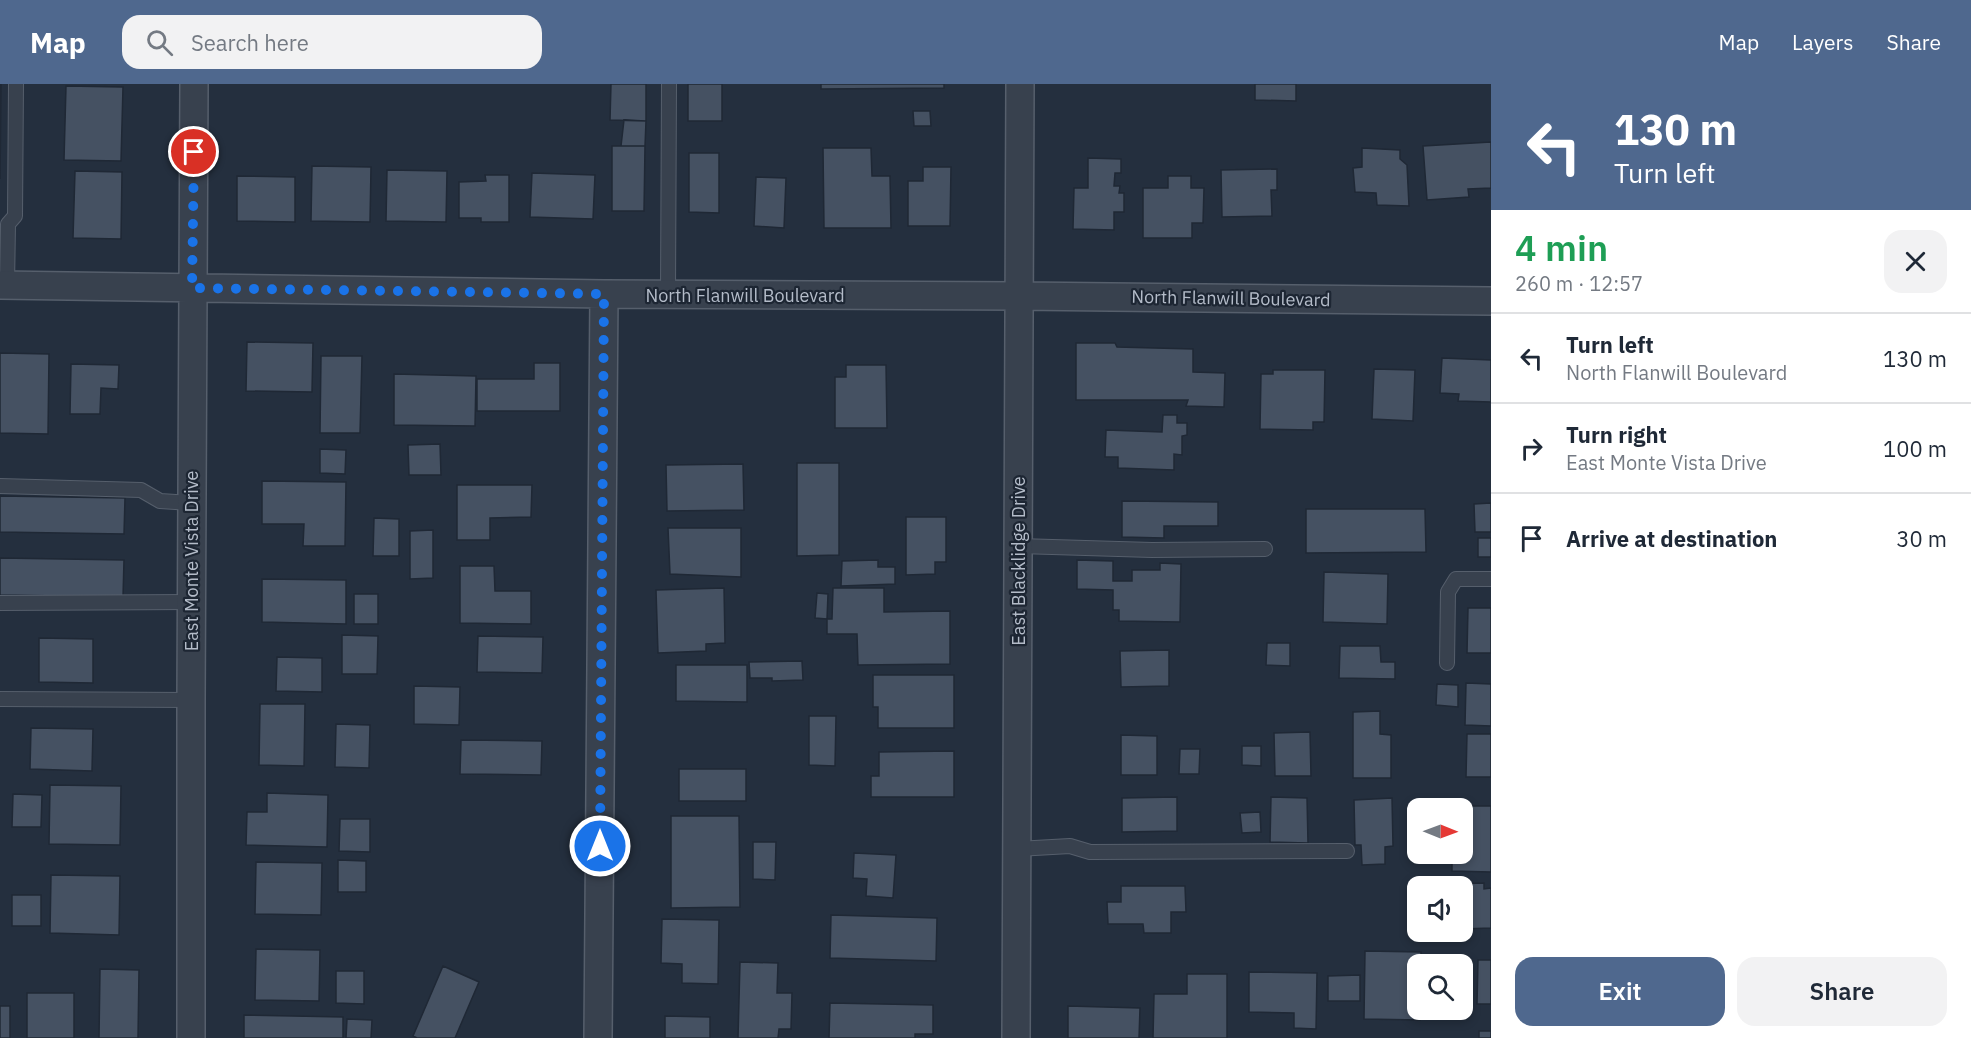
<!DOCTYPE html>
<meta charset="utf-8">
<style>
:root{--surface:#fff;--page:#f2f2f3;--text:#1f2937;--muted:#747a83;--line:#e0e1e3;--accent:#4f688e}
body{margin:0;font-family:"IBM Plex Sans",sans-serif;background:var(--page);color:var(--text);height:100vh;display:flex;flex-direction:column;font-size:22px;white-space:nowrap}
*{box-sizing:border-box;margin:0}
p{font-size:20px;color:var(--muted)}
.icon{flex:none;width:33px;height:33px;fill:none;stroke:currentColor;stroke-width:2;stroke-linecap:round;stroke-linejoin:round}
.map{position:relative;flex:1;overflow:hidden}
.side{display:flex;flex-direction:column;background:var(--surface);width:480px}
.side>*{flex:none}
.top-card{background:#4f688e;color:#fff;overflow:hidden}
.needle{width:39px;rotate:91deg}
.fabs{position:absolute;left:1407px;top:714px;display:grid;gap:12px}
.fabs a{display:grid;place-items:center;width:66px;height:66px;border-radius:12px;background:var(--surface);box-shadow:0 3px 9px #0003;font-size:30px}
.pin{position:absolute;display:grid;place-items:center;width:51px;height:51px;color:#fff;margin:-26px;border:3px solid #fff;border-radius:50%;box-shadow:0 2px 6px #0007}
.me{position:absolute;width:66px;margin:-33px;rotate:0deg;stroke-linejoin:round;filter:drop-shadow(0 0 4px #0008)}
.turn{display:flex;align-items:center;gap:21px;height:126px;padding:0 24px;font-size:27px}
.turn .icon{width:78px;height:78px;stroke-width:2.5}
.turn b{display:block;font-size:42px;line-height:51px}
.round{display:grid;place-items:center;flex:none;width:63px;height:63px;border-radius:18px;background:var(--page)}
.summary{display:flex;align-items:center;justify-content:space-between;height:102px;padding:0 24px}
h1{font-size:36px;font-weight:600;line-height:45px;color:#1e9e55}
.button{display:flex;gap:12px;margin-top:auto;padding:12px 24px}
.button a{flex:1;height:69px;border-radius:18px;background:var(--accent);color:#fff;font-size:24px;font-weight:600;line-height:69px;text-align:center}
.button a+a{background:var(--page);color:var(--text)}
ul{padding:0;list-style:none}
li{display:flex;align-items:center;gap:18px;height:90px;padding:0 24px;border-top:2px solid var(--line)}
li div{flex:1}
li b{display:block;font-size:22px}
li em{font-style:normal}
header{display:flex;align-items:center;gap:36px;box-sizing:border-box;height:84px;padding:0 30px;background:var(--accent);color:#fff}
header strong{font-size:28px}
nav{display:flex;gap:33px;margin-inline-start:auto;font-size:21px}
.search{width:420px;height:54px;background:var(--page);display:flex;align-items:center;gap:15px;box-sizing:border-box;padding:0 21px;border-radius:18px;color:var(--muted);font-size:22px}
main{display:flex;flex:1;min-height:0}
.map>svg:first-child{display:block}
</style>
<header>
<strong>Map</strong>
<div class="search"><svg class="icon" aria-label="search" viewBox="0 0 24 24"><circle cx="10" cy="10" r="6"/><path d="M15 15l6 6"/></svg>Search here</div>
<nav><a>Map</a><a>Layers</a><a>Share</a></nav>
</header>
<main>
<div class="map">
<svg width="1491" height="954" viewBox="0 0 1491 954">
<rect width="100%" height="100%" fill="#242f3e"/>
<!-- building -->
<path fill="#455162" stroke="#1f2835" stroke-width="1.5" d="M0,0H1L0,95Z
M611,0H646V37L610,36Z
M688,0H722V37H688Z
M821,0H944V4L821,5Z
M1255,0H1296V17L1255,16Z
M66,2L123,3L121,77L64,76Z
M913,27H930L931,42H914Z
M624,36L646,37L645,62H621Z
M1491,58V104L1468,105L1469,113L1427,116L1423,62Z
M612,62H645L644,127H612Z
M823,64H871L872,92H890L891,144H824Z
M1362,64L1400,66V75L1407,81L1409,122L1377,121L1376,109L1355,108L1353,84L1362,83Z
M689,69H719V129L689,128Z
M1088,74L1121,75V89H1115L1114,102H1120L1119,109H1124V128H1114V146L1073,145L1074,104H1088Z
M312,82L371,83L370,138L311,137Z
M923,83H951L950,142H908V97H923Z
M1277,85V106H1271L1272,132L1222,133L1221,86Z
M387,86L447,87L446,138L386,137Z
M75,87L122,88L121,155L73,154Z
M532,89L595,91L593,135L530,133Z
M485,91H509V138H481V134H459V98L486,97Z
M237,92L295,93V138L237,137Z
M1168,92H1191V104H1204L1203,139H1192V154H1143V104H1168Z
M756,93L786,94L784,144L754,142Z
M247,258L313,259L312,308L246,307Z
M1076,259H1115L1117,263L1193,265V288L1225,289L1224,323L1186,322L1188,316H1076Z
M0,269L49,270L48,350L0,349Z
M321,272H362L360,349H320Z
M1442,274L1491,276V318L1458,317L1459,310L1440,309Z
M534,279H560V327H477V295H534Z
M71,280L119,281L118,305L101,304L100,330H70Z
M846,281H886L887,344H835V293H846Z
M1374,285L1415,286L1413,337L1372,335Z
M1273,286H1325L1324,338H1313V346L1260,345L1261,290H1273Z
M394,290L476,292L475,342L394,341Z
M1163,331H1177V339H1187V351L1182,352V371L1174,370V386L1118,384V373H1105L1106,346L1162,348Z
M440,360L441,391H409L408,361Z
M320,365L346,366L345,390L320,389Z
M797,379H839V471L797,472Z
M743,380L744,426L667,427L666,381Z
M262,397L346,398L345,462H303L304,440H262Z
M457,401H532L531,433L490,434V456H457Z
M0,412L125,414L124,450L0,448Z
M1122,417L1218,418V442H1164V454L1122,453Z
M1491,419V448H1475L1474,420Z
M1306,425H1425L1426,468L1306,469Z
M906,433H946V478H935V490L906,491Z
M374,434L399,435V472H373Z
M668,444H741V493L670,490Z
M433,446V494L410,495V447Z
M1478,454H1491V473H1478Z
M0,474L124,476L123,513L0,511Z
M878,476V483H895V500L841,502L842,477Z
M1077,476L1113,477V497H1132V486H1160V479L1181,480L1180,538L1119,537V526H1113V506L1077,505Z
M460,482H494L495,507H531V540L460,539Z
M1324,488L1388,490L1387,540L1323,538Z
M262,495L346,496V540L262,538Z
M724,504L725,559L706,560V567L658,569L656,506Z
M833,504H884V528L950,527V580L858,581L857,550H827V535H832Z
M817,509L828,510L827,535L815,534Z
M354,510H378V540H354Z
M1468,524H1491V569H1467Z
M342,551L378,552L377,590H342Z
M478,552L543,553L542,589L477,588Z
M39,554L93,555V599L39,598Z
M1267,559H1290V582L1266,581Z
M1340,562H1380L1381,578H1395V595L1339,594Z
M1169,566V602L1121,603L1120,567Z
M277,573L322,574V608L276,607Z
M802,577L803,596L772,597V594H750L749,578Z
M676,581H747V618L676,617Z
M873,591H954V644H878V623H873Z
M1466,599L1491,600V642L1465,641Z
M1437,600L1458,601V623L1436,621Z
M414,602L460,603L459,641L414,640Z
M260,620H305L304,682L259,681Z
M1380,627V650L1391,651V694H1353V628Z
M809,632H836L835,682L809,681Z
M336,640L370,641L369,684L335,683Z
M31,644L93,645L92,687L30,685Z
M1310,648L1311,692H1275L1274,649Z
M1467,650H1491V693H1466Z
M1121,651L1157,652V691H1121Z
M461,656L542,657L541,691L460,690Z
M1242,662H1261V682L1242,681Z
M1180,665H1200L1199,690H1179Z
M954,667V713H871V692H879V668Z
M679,685H746V717H679Z
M50,701L121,702L120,761L49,760Z
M267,709L328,711L327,763L246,761L247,728H267Z
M13,710L42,711L41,743H12Z
M1177,713V747L1122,748V714Z
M1271,713L1307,714L1308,759L1270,758Z
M1392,714L1393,762L1385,763V780L1362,781L1361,761H1355L1354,716Z
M1452,722H1491V788L1452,787V770H1462V724H1452Z
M1260,728L1261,748L1242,749L1240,729Z
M671,732H739L740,823L671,824Z
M340,735H370V768L339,767Z
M753,758H776L775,796L753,795Z
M854,769L896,771L893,814L866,812L867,795L853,794Z
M338,776L366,777V808H338Z
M256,778L322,779L321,831L255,830Z
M51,791L120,792L119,851L50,849Z
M1484,799V805L1491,804V844L1462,845V802H1451V800Z
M1121,802H1185L1186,828H1171V849H1144L1143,840H1108L1107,818H1121Z
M12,811H41V842H12Z
M831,831L937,834L936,877L830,874Z
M662,835L719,836L718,900L682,899V880L661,879Z
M256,865L320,866L319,917L255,916Z
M1365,867L1421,868V880H1418V926H1420V936L1364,935Z
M1478,876H1491V920H1477Z
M740,878L778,879L777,909H792L791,945H779L778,954H738Z
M443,882L479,898L455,954H417L413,952Z
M100,885L139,886L138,954H99Z
M336,887H364V920L336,919Z
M1249,888L1317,889L1316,945L1294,944V929L1249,928Z
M1187,890H1227V954H1153L1154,910H1187Z
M1360,891V917H1328V892Z
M27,909H74V954H27Z
M830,919L933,921V950H915V954H829Z
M0,922H10V954H0Z
M1068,922L1140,924L1139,954H1068Z
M244,931L343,933V954H244Z
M665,932L710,933V954H665Z
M347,935L372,936L371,954H346Z
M1479,947H1491V954H1479Z"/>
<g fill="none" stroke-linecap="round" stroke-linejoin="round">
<defs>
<path id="lane" d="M7,201L8,140L15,132L16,0
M668,210L669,0
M0,402L141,406L160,417L191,419
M1019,462L1152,466L1265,465
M0,519L191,518
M1447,579L1448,508L1456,495H1491
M0,615L191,616
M1017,765L1070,762L1090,768L1347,767"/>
<path id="street" d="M0,201L604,210L1020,212L1491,217
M191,954V616L194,0
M598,954L604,210
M1016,954L1020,0"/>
</defs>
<!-- lane casing -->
<use href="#lane" stroke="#565f6c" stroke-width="16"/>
<!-- street casing -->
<use href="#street" stroke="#565f6c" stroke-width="30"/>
<!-- lane -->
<use href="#lane" stroke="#38414e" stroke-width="14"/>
<!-- street -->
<use href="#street" stroke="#38414e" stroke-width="27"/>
</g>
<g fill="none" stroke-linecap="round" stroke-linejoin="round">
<!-- route -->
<path stroke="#1a73e8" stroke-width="10" stroke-dasharray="0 18" d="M194,68L192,204L604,210L600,762"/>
</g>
<g text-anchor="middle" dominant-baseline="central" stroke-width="4.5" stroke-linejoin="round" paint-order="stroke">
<!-- street labels -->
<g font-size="18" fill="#b4bcc9" stroke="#1d2633">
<text x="745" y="211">North Flanwill Boulevard</text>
<text transform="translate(1231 214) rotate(1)">North Flanwill Boulevard</text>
<text transform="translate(191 477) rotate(-90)">East Monte Vista Drive</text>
<text transform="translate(1018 477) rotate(-90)">East Blacklidge Drive</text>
</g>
</g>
</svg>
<div class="fabs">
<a><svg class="needle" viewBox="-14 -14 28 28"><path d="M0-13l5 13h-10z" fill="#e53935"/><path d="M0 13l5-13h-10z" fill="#747a83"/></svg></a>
<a><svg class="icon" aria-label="sound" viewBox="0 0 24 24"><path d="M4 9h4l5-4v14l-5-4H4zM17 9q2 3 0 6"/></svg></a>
<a><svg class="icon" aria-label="search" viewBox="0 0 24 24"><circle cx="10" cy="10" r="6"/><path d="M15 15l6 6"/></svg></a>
</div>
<div class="pin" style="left:194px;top:68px;background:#d93025"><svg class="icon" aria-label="arrive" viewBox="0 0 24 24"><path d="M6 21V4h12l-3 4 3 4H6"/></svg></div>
<svg class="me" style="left:600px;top:762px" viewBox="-20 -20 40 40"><circle r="17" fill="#1a73e8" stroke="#fff" stroke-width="3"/><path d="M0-11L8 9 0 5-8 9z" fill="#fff"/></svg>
</div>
<section class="side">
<div class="top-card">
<div class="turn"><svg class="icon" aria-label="left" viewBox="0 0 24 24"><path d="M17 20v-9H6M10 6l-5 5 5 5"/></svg><div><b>130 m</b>Turn left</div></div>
</div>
<div class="summary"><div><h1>4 min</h1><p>260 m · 12:57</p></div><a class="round"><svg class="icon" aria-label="close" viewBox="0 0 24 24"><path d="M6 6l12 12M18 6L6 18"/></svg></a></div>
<ul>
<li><svg class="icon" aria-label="left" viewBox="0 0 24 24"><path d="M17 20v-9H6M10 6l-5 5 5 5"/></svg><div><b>Turn left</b><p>North Flanwill Boulevard</p></div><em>130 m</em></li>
<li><svg class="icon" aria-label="right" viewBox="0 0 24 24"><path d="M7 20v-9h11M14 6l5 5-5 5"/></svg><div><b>Turn right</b><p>East Monte Vista Drive</p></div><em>100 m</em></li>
<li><svg class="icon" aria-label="arrive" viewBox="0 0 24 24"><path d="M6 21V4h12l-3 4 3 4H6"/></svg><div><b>Arrive at destination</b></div><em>30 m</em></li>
</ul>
<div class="button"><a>Exit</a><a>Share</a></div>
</section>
</main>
